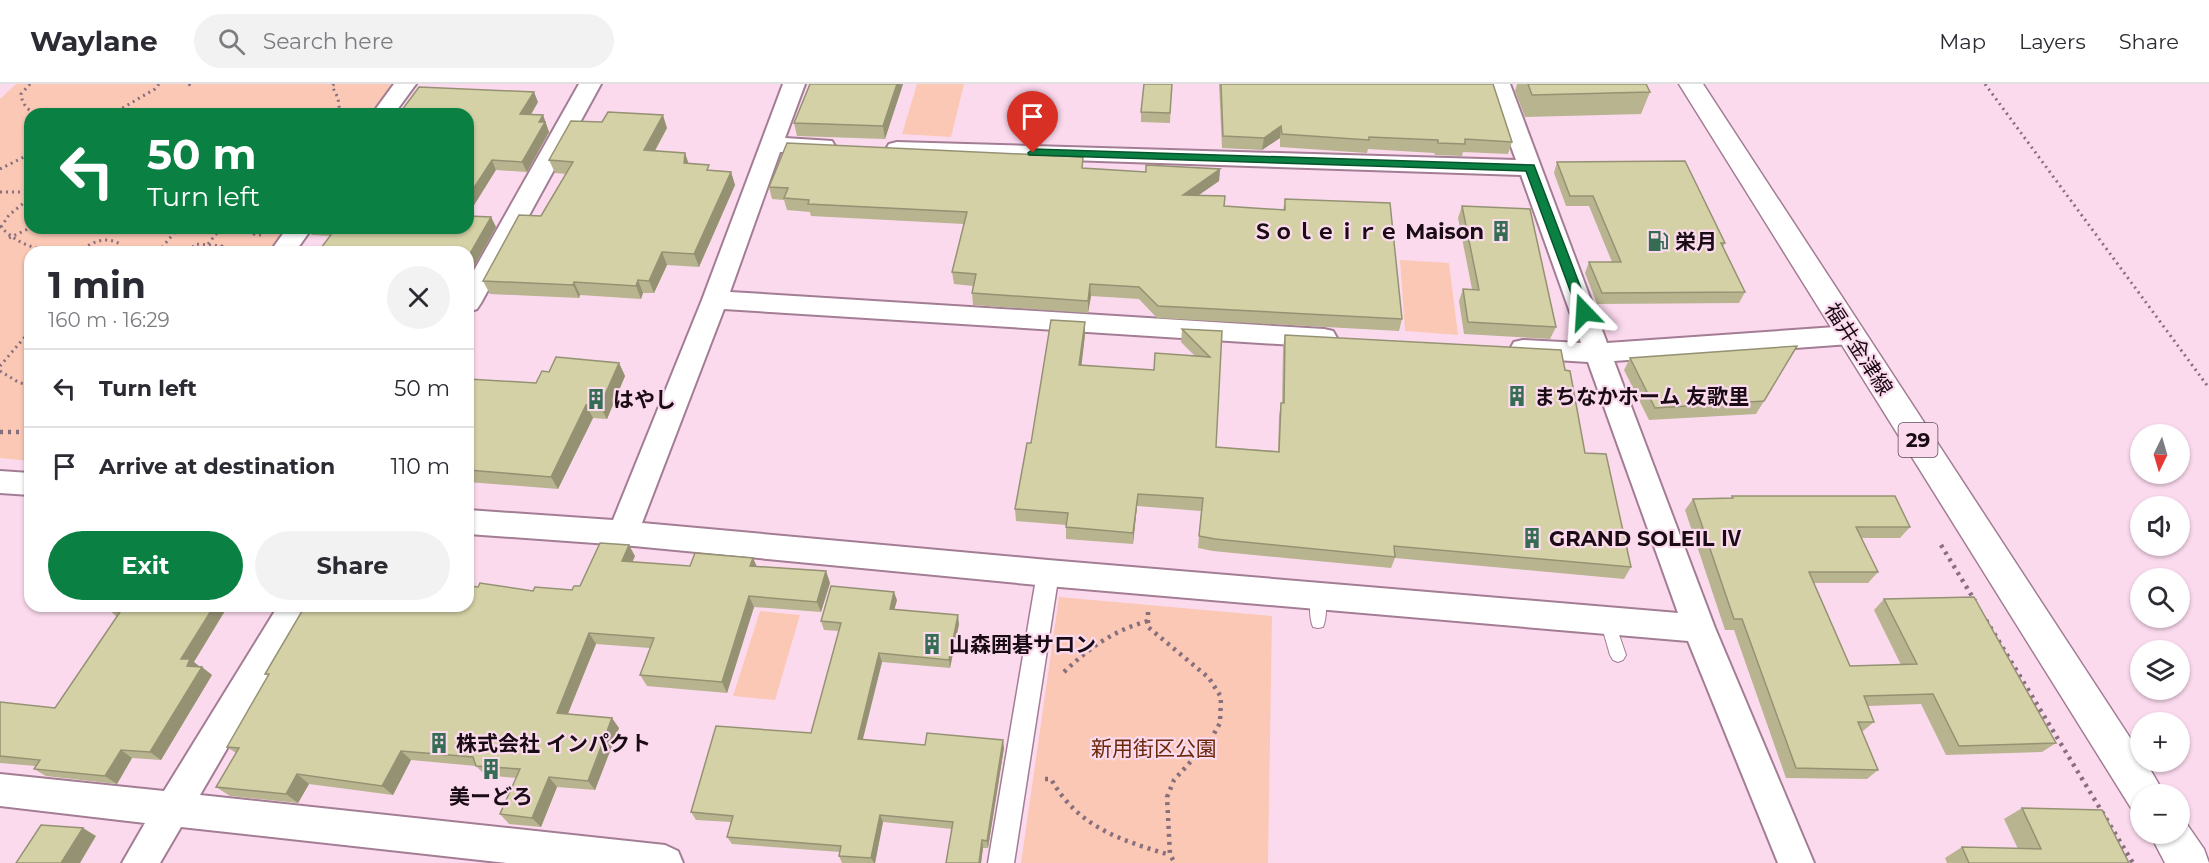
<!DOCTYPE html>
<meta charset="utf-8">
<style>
:root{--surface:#fff;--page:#f2f2f3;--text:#2b2b33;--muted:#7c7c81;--line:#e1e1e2;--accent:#0b8043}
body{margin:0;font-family:Montserrat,"Noto Sans JP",sans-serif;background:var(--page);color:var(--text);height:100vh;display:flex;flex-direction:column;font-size:22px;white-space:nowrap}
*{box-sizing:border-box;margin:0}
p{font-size:20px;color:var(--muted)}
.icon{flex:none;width:33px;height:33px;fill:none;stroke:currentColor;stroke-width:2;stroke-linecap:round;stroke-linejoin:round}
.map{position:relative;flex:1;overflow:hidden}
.details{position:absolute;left:24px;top:162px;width:450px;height:366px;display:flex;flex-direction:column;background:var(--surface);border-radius:18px;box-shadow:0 2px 4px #0004}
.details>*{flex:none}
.top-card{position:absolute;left:24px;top:24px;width:450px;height:126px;border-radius:18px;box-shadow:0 2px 4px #0004;background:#0b8043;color:#fff;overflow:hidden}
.needle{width:39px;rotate:185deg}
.controls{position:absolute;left:2130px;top:340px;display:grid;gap:12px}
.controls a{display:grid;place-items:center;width:60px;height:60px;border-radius:50%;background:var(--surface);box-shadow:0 2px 4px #0004;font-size:30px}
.pin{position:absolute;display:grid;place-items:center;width:51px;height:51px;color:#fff;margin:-62px -26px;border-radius:50% 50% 50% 0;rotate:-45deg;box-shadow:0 0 6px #0007}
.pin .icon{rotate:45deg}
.me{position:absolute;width:66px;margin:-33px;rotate:340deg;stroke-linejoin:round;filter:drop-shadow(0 0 4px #0008)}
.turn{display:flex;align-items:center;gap:21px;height:126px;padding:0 24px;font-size:27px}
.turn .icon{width:78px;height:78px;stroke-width:2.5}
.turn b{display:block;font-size:42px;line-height:51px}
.round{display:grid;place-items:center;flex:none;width:63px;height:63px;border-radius:32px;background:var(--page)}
.headline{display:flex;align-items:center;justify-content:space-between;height:102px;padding:0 24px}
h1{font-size:36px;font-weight:700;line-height:45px}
.primary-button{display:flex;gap:12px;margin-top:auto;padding:12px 24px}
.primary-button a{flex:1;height:69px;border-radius:36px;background:var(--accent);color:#fff;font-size:24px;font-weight:700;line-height:69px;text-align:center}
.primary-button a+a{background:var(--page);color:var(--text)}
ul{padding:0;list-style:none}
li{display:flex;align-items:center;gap:18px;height:78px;padding:0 24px;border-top:2px solid var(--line)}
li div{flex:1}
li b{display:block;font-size:22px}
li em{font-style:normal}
header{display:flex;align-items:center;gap:36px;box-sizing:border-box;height:84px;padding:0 30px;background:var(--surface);border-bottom:2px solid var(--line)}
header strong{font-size:28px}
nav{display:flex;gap:33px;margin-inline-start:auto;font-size:21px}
.search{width:420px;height:54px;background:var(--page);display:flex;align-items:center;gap:15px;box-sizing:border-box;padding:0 21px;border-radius:33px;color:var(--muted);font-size:22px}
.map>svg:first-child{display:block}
</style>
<header>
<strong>Waylane</strong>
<div class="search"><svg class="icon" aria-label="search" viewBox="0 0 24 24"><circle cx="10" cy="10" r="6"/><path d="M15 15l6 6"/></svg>Search here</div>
<nav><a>Map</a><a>Layers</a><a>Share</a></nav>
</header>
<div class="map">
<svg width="2209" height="779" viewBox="0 0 2209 779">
<rect width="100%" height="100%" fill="#fcdaee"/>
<!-- green -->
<path fill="#fac8b5" d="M16,0H392L371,30H30V144H288L271,168H30V377L0,374V15Z
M917,0H964L951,53L902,50Z
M1400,176L1449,179L1458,251L1405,247Z
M1059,513L1272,532L1268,779H1021Z
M760,527L800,531L775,616L733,612Z"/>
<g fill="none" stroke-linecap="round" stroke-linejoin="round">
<defs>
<path id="service" d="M1318,506L1323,508C1327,516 1327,534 1323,543L1318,544L1313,543C1309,534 1309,516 1313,508Z
M1607,530L1612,531L1614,536L1626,571L1623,576L1618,578L1613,576L1610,571L1600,536L1602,531Z"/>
<path id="pedestrian" d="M1048,480L1056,482L1059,489L1014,779H988L1037,489L1040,482Z"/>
<path id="minor" d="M394,0H416L394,30H372Z
M579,0H601L481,219L477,225L468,228V197Z
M783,0H805L785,54L832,57L835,62L832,67L824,69L780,68L730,208L1324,245L1333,247L1337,254L1333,261L1324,263L724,225L642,439L1048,476L1678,529L1588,278L1523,274L1514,272L1510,265L1514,258L1523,256L1581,259L1521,91L889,70L886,65L889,60L897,58L1516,76L1488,0H1510L1607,259L1850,242L1859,244L1863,251L1859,258L1850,260L1614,277L1715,544L1814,779H1778L1688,557L1048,502L623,461L468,450V426L613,436L702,216Z
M287,144H312L295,168H270Z
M0,387L30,389V411L0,409Z
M278,522H310L200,711L665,761L678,767L683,779H507L181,743L160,779H122L145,739L0,722V690L164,707Z"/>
<path id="primary" d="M1679,0H1703L2140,669V678H2146L2165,711H2140V728L2131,724Z
M2180,734L2184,736L2204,765L2209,779H2165L2150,750H2180Z"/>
</defs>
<!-- service casing -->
<use href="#service" stroke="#a37d94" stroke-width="2"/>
<!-- pedestrian casing -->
<use href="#pedestrian" stroke="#a37d94" stroke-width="3"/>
<!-- minor casing -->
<use href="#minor" stroke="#a37d94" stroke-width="4"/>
<!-- primary casing -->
<use href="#primary" stroke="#a37d94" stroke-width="3"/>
<!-- path-far1 -->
<path stroke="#876f7e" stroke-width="3" stroke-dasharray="2 4" stroke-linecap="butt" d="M30,0L21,10C22,20 27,25 35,30
M189,0L192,5
M334,0L332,2L338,14L340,30
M1985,0L2209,304
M112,30L155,5L159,0
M0,85L30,70
M0,108H30
M0,142C18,161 36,166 62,168
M1,143L9,131L30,114
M251,144L254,150L261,151
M9,154L30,144
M208,160L221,144
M78,168C91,159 105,151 120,160L119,168
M158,168L175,148L190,144
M189,168L195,160L222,162L217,168
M0,282L30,247
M0,287L18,298L30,302"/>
<!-- path -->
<path stroke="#876f7e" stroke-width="4.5" stroke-dasharray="3 5" stroke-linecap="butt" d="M0,348H30
M1941,461L1975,517
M1148,528V543L1209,594L1221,613L1220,639L1211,655L1174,696L1167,713L1170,771L1175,779
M1986,536L2133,779
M1064,588C1089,564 1114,546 1148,537
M1045,695H1051C1078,743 1120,756 1170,771"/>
<!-- service -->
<use href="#service" fill="#fff" fill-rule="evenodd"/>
<!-- pedestrian -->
<use href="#pedestrian" fill="#fff" fill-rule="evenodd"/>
<!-- minor -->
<use href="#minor" fill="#fff" fill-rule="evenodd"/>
<!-- primary -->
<use href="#primary" fill="#fff" fill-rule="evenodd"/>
</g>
<!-- wall -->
<path fill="#b7b48f" d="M810,0H903L885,55L797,52L794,39Z
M1172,0L1170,39L1141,38V28Z
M1219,0H1493L1512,58L1508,70L1463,68L1462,72L1435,71L1434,69L1368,65L1367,69L1280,63V54L1262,66L1222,64Z
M1517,0H1646L1650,8L1641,30L1525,33L1515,7Z
M538,18L531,31H543L549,48L527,88L496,86L468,30Z
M667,44L655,67L685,69L689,80L711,87L731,88L735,101L699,183L667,181L654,209H643L641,215L580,211L579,214L490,210L483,197L541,132L566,90L555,89L549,76Z
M1557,78L1725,159L1723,163L1745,208L1739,219L1597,220L1585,189L1589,178H1612L1589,122H1566L1554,89Z
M1083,84L1146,88L1220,85L1219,97L1198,111L1224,122L1283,126L1285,115L1402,235L1399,247L1157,234L1139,215L1091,212L1088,229L973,221L972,209L973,202L954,200L952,188L964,140L811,132L810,128L787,126L784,116L772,115L769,103Z
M1462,122L1556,243L1550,255L1464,250L1459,217L1463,205H1472L1458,134Z
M491,133L496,143L472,186L468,185V168L330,152L312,151L307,144H468Z
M1182,245L1222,247L1216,363L1278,367L1279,332L1281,319H1282L1283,263L1285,251L1585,369L1631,483L1624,495L1395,474L1391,484L1213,467L1198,464L1201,427L1137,422L1133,460L1066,455V441L1016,437L1015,425L1031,359L1085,251L1081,281L1154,286L1195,272L1181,258Z
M1630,274L1764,317L1756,330L1649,336L1624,286Z
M619,279L625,292L607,335L593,334L558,405L468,398V295L536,299L549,288Z
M1732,412L1910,443L1900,454H1861L1878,488L1868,499H1814L1850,582L1901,581L1874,526L1884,515L2056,659L2042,668L1946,671L1921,620L1868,622L1874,638L1863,647H1862L1878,686L1867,695L1786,694L1734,546H1725L1685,426L1693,415H1730Z
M635,472L632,478L690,482H756L826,487L830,499L821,528L754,523L727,609L647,602L640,591L650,564L596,560L568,630L619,644L595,706L557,703L541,743L509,740L500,730L516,694L485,691L476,682L411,676L393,711L309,700L298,719L230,712L216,703L236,669L227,663L268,592L265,590L533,507L572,506L580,502Z
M897,516L894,526L959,540L950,584L882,578L862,656L925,661L1004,664L988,764H983L981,779H946L952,745L883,738L875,779H842L839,772L840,768L732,760L727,753L731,738L696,736L691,728L811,649L839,547L824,546L821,537Z
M113,522L212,591L161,676L132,674L117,700L46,692L34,685L36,682L0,679V618L55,624L117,533L110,527Z
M2022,724L2129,779H1947L1945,774L1962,763L2018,765L2004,735Z"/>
<!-- shaded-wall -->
<path fill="#959274" d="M897,0H903L885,55L883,42Z
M534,8L538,18L525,40L520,30Z
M543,31L549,48L527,88L522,78L539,38Z
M663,31L667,44L648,79L644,66Z
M1281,42L1280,54L1262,66L1264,54Z
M685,69L689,82L684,79Z
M492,76L496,86L468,131V113Z
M1220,85L1219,97L1182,123L1183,111Z
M731,88L735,101L699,183L694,170Z
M491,133L496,143L472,186L468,179V173Z
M662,168L667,181L654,209L649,197Z
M638,196L643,209L641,215L636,202Z
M574,198L580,211L579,214L573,201Z
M1090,200L1091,212L1088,229V217Z
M1085,238V251L1080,294L1079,281Z
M619,279L625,292L607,335L600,322Z
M586,321L593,334L558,405L551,393Z
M1138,410L1137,422L1133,460V449Z
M629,461L635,472L628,488L622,477Z
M753,474L758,485L750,482Z
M826,487L830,499L821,528L817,518Z
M894,508L897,516L892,534L890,525Z
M749,512L754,523L727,609L722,598Z
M214,522H228L194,578L200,583L187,582L181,575Z
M958,531L959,540L950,584L949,576Z
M589,549L596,560L564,639L557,629Z
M879,569L882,578L861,663L858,655Z
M202,583L212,591L161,676L150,668Z
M612,634L619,644L595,706L588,697Z
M1003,656L1004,664L988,764L987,757Z
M121,666L132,674L117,700L105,692Z
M401,667L411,676L393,711L382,702Z
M297,690L309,700L298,719L286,710Z
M549,693L557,703L541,743L532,734Z
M880,731L883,738L875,779H874L871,774Z
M83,744L96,752L80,779H61Z
M982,756L983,764L981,779H979Z"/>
<!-- building -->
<path fill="#d5d1a6" stroke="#959274" stroke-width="1.5" d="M810,0H897L883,42L794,39Z
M1144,0H1172L1170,29L1141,28Z
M1221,0H1493L1512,58L1465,55V60L1438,59V56L1369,53V56L1282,50L1281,42L1264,54L1223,52Z
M1528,0H1646L1650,8L1532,11Z
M419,3L534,8L520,30L543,31L539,38H545L522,78L492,76L468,113V30H399Z
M608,28L663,31L644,66L685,69L684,79L709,81L707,86L731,88L694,170L662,168L649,197L638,196L636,202L574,198L573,201L483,197L519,131L541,132L573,78L549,76L571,37L602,38Z
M787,59L1083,73L1082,84L1146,88V81L1220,85L1183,111L1225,112L1224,122L1285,126V115L1390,119L1402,235L1158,222L1139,203L1090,200L1088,217L972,209L976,190L952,188L967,128L808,120L809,116L784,114L788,104L769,103Z
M1685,77L1725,159H1721L1745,208L1602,209L1589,178H1621L1593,112H1570L1557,78Z
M1462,122L1530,125L1556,243L1468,238L1463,205L1479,206Z
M468,132L491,133L468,173V168H318L336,144H468Z
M1051,236L1085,238L1079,281L1154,286L1155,269L1210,273L1182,245L1222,247L1216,363L1279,368L1281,319H1284L1285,251L1561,266L1565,286L1570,287L1585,369L1606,370L1631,483L1394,462L1395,473L1215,455L1199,452L1203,414L1138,410L1133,449L1066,443L1068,429L1015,425L1027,359H1031Z
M1797,262L1764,317L1655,324L1630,274Z
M556,273L619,279L600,322L586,321L551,393L468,386V295L536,299L542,287L549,288Z
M1732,412H1895L1910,443H1856L1878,488H1809L1850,582L1917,580L1884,515L1974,513L2056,659L1959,662L1933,610L1864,612L1874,638H1858L1878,686L1796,684L1742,535H1734L1693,415L1733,414Z
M600,459L629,461L622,477L690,482L695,469L753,474L750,482L826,487L817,518L749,512L722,598L640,591L654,554L589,549L557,629L612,634L588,697L549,693L532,734L500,730L520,685L476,682L473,673L401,667L382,702L297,690L286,710L216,703L239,664L227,663L269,590H265L305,522H468V502L478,503L480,499L533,507L535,503L572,506L574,502H580Z
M831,502L894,508L890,525L958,531L949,576L879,569L858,655L925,661L927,649L1003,656L987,757L982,756L979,779H946L953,738L880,731L871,774L839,772L841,762L727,753L733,732L691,728L716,642L811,649L841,539L821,537Z
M113,522H214L181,575H190L187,582L202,583L150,668L121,666L105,692L34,685L40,676L0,672V618L55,624L120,528L110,527Z
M2022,724L2102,726L2129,779H1969L1962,763L2041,765Z
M41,741L83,744L61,779H16Z"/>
<!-- route -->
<path fill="#0b8043" stroke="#07532c" stroke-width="1.5" d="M1033,65L1534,81L1590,228L1584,232L1578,228L1526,87L1029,71L1028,69Z"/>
<!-- icons -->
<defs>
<symbol id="building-bare" viewBox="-9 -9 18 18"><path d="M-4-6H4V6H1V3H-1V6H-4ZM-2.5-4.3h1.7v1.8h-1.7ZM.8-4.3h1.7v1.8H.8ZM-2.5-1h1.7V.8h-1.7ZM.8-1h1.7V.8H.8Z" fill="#356c53" stroke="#fcdaee" stroke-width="2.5" paint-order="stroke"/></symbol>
<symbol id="fuel-bare" viewBox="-9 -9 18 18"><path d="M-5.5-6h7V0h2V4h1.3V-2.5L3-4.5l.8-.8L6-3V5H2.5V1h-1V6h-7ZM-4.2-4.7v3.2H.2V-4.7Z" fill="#356c53" stroke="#fcdaee" stroke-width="2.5" paint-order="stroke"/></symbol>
</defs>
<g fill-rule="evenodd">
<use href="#building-bare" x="1486" y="132" width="30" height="30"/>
<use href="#fuel-bare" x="1643" y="142" width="30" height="30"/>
<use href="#building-bare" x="1502" y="297" width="30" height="30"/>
<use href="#building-bare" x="581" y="300" width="30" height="30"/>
<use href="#building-bare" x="1517" y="439" width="30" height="30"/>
<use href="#building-bare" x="917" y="545" width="30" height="30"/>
<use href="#building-bare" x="424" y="644" width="30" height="30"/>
<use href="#building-bare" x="476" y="670" width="30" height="30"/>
</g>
<g text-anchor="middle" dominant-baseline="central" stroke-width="4.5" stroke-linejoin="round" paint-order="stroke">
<!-- shield labels -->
<rect fill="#fcdaee" stroke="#5e4a56" stroke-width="1.5" x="1898.5" y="339" width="39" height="34" rx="4.5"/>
<g font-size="20" font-weight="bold" fill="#1a0c15">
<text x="1918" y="356">29</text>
</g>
<!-- poi labels -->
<g font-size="21" font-weight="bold" fill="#1a0c15" stroke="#fcdaee" text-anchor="start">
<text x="1484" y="147" text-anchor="end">Ｓｏｌｅｉｒｅ Maison</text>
<text x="1675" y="157">栄月</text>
<text x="1534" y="312">まちなかホーム 友歌里</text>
<text x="613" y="315">はやし</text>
<text x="1549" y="454">GRAND SOLEIL Ⅳ</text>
<text x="949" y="560">山森囲碁サロン</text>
<text x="456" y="659">株式会社 インパクト</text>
<text x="491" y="712" text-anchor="middle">美ーどろ</text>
</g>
<!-- street labels -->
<g font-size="21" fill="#1a0c15" stroke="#fcdaee">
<text transform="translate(1859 265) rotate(57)">福井金津線</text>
</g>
<!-- park labels -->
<g font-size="21" fill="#6b290b" stroke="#fcdaee">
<text x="1154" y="664">新用街区公園</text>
</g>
</g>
</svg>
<div class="controls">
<a><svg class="needle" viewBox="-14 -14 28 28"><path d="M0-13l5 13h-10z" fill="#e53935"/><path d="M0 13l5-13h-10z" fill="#7c7c81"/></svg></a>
<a><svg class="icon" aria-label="sound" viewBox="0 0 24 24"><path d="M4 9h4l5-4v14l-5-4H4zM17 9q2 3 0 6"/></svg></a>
<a><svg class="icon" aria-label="search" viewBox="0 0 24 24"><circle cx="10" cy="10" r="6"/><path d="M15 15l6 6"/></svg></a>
<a><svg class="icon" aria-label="layers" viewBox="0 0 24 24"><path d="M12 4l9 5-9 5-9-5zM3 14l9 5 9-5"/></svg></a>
<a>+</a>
<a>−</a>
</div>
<div class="pin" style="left:1033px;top:69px;background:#d93025"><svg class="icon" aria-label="arrive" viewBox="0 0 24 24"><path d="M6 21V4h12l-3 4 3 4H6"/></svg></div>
<svg class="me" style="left:1584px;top:228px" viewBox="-20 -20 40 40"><path d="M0-17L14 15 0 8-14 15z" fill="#0b8043" stroke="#fff" stroke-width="4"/></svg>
<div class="top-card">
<div class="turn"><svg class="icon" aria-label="left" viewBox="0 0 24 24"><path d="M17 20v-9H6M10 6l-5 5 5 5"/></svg><div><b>50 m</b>Turn left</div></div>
</div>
<section class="details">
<div class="headline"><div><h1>1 min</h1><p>160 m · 16:29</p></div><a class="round"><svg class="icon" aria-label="close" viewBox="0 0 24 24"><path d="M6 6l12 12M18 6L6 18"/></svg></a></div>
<ul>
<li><svg class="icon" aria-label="left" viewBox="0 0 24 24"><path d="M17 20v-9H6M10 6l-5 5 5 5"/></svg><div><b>Turn left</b></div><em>50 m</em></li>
<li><svg class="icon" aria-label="arrive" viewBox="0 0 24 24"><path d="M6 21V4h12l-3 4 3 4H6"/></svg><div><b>Arrive at destination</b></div><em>110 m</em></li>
</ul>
<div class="primary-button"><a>Exit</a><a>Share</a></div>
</section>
</div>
